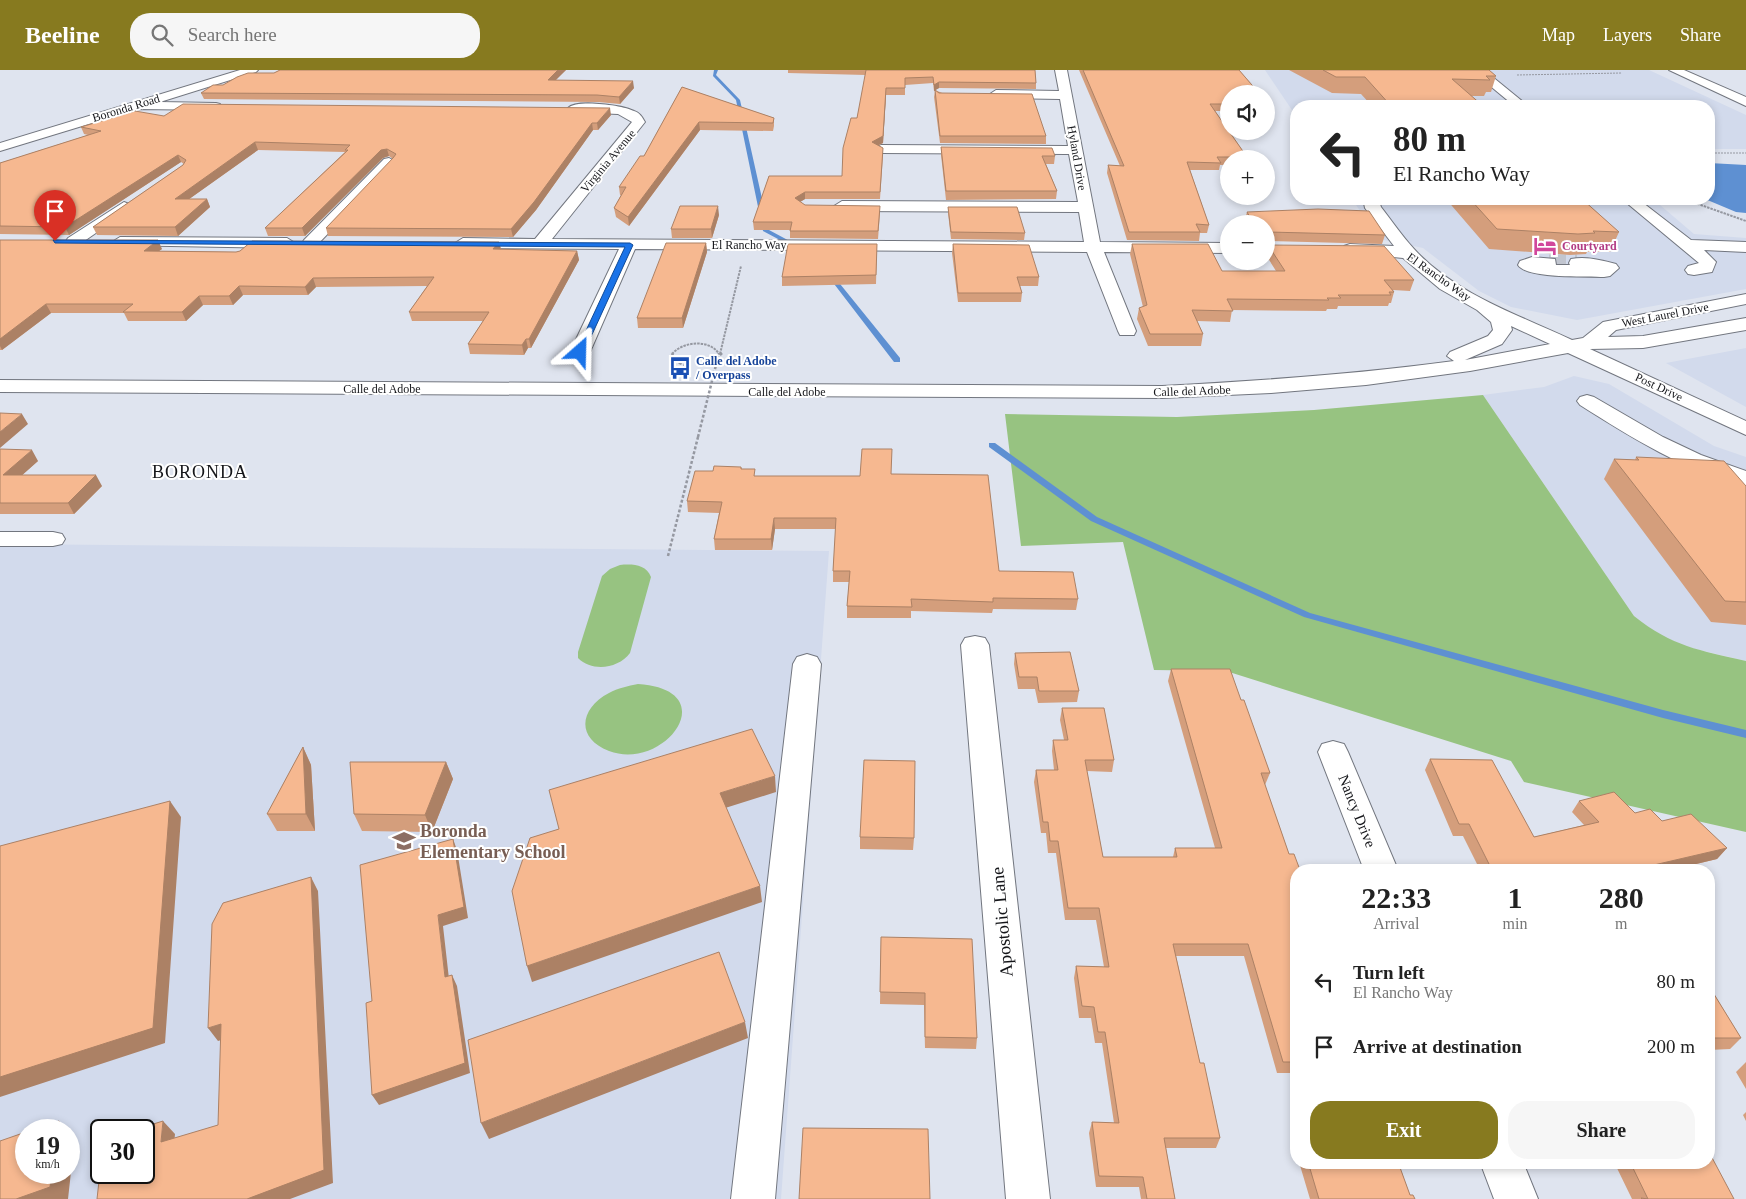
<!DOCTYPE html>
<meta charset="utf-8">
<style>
:root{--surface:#fff;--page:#f6f6f6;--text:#222;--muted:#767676;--accent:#877a1f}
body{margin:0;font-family:"Times New Roman",serif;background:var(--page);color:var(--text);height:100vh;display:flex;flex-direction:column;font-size:19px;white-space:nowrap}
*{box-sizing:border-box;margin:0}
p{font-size:16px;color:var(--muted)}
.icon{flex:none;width:28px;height:28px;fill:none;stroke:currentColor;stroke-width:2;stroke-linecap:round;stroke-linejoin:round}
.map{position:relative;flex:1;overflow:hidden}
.details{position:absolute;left:1290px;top:794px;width:425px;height:305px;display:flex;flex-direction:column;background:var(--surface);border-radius:20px;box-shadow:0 2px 8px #0003}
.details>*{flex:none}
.top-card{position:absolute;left:1290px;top:30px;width:425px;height:105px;border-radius:20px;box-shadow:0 2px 8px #0003;background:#fff;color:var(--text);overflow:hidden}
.tools{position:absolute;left:1220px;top:15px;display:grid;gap:10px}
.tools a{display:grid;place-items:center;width:55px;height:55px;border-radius:50%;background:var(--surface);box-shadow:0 2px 8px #0003;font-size:25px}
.speed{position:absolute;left:15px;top:1049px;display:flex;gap:10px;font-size:25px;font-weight:700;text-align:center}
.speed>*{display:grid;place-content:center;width:65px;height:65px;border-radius:50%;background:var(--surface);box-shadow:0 2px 8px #0003;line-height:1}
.speed small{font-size:12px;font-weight:400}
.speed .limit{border:2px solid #111;border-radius:8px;background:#fff;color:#111}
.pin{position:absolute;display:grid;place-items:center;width:42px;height:42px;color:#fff;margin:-51px -21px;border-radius:50% 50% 50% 0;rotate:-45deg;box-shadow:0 0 5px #0007}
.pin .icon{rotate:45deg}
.me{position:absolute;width:55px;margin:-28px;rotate:25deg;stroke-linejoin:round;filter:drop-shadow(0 0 4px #0008)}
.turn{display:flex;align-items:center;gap:18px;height:105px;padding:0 20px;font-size:22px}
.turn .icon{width:65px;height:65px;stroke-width:2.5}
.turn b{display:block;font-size:35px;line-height:42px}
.eta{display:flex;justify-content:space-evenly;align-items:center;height:85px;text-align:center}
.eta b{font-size:30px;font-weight:700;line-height:35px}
.button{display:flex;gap:10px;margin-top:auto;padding:10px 20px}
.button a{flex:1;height:58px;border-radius:20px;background:var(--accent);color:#fff;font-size:20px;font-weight:700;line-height:58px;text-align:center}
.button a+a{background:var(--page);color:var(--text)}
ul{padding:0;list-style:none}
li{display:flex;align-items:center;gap:15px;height:65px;padding:0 20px}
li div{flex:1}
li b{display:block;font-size:19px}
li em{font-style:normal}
header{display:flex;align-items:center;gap:30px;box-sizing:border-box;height:70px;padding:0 25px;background:var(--accent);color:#fff}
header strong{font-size:24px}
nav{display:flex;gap:28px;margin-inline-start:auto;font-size:18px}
.search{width:350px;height:45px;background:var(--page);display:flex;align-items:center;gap:12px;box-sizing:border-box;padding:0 18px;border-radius:20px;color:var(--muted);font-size:19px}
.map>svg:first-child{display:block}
</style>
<header>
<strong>Beeline</strong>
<div class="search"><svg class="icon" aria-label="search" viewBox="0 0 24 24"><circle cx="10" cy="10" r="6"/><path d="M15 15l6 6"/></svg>Search here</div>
<nav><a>Map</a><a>Layers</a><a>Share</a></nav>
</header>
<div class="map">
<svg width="1746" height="1129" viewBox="0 0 1746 1129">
<rect width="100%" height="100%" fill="#dfe4ef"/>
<!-- built -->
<path fill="#d2daec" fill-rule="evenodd" d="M1265,0H1649L1746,45V79H1709V36H1296V46Z
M1352,129H1653L1694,164L1746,168V219L1577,250L1511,237L1479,221L1423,178L1379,169Z
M1746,278V337L1666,293Z
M1574,306L1609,314L1714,376L1746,387V591L1678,575L1653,561L1634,546L1483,325L1544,317Z
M0,474L829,481L781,1129H0ZM26,1060H69V1102H26ZM101,1060H144V1102H101Z"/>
<!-- green -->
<path fill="#97c381" d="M1483,325L1634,546C1673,577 1699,580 1746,591V762L1524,712L1511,691L1226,601L1154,600L1123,472L1021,476L1005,344L1177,347L1314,340Z
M620,495C632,494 646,494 651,507L630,583C618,599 592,602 578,588V582L602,506L610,499Z
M638,614C726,620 664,702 609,681C575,668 580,638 609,623C618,618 628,616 638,614Z"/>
<!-- water -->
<path fill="#5e90d2" d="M1709,93L1746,95V143L1736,142L1705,129H1709Z"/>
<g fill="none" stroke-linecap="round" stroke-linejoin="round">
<!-- stream -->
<path fill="#5e90d2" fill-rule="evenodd" d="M714,0H718L716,5L740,30L769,160L797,175V177H793L763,161L736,30L713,6Z
M828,204H832L900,288V292H894L828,206Z
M989,373H995L1097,447L1310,543L1663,640L1746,660V668L1663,648L1304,547L1091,451L989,377Z"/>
<!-- minor-tunnel -->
<path stroke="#c1c5cf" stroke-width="17" stroke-dasharray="17 9" stroke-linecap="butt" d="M1549,193H1577"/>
<defs>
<path id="minor" d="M240,0H258L256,2L160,32L216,33L220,34L222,37L220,40L138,39L0,81V73Z
M1055,0H1067L1100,172L1229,173V183L1104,182L1136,261L1134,265H1120L1118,261L1087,182L635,179L590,282L587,286H573L570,282L619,179L463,178L455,173L463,168L535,169L632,52L618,44L574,42L568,38C576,29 623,35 634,41C640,43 642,47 645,52L552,169L1084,172L1079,142L842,141L834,136L842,131L1078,132L1069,84L881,83L874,79L881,75L1068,76L1060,29L996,28L990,24L996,20L1059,21Z
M1471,0H1484L1522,31L1516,35L1512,34Z
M389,88L396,92L394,95L316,176H304L302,173L304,170L384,89Z
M1368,129H1383L1380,134L1381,137C1392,151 1402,166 1414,179C1455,224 1519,245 1572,270L1583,268L1603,252L1746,224V234L1616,260L1608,267L1643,266L1746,248V260L1643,278L1590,279L1746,351V365L1568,283L1470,301L1366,315L1271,323L1162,328L0,322V310L1162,316C1260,311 1357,304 1454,291L1447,286L1450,282L1488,266L1493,260L1491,252L1477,240L1440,219L1403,188L1344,182L1342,179L1344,176L1350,174L1394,176L1365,138L1364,133ZM1511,256L1550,274L1465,290L1502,274L1512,260Z
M1622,129H1638L1691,170L1746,172V182L1704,180L1716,192L1712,202L1694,205L1688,204L1685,200L1688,196L1699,193Z
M124,132L129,134L132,137L129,140L80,174H68L66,171L68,168Z
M120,167L287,168L295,173L287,178L114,175L112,172Z
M1532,187L1555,189L1556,195H1570L1569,193L1571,189C1586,186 1601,190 1616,194L1619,198L1610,206L1604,207C1586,206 1527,209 1518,195L1520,191Z
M1587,325L1594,327L1663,367L1701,385L1746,401V416C1685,401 1632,368 1580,335L1577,331L1580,327Z
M0,462H53L62,464L65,469L62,474L53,476H0Z
M975,566L985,568L989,575L1050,1129H1006L961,575L965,568Z
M807,584L817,587L821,594L775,1129H731L793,594L797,587Z
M1333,671L1344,674L1348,682L1398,800H1364L1318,682L1322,674Z
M1480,1092H1523L1538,1129H1494Z"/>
<path id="major" d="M1669,0H1684L1746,27V36Z"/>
</defs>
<!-- minor casing -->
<use href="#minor" stroke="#72767f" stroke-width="2"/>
<!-- major casing -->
<use href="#major" stroke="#72767f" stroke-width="2"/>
<!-- path-far2 -->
<path stroke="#9598a1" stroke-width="1" stroke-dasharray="2 1" stroke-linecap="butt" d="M1517,5L1622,3
M1709,83H1746"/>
<!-- path-far1 -->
<path stroke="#9598a1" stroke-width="2" stroke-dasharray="2.5 1" stroke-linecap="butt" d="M1684,129L1746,151
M720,284L741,196"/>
<!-- path -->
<path stroke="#9598a1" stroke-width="2.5" stroke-dasharray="3 2" stroke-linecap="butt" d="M703,295L715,290L722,283
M668,486L698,367"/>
<!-- minor -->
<use href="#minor" fill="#fff" fill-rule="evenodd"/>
<!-- major -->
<use href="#major" fill="#fff" fill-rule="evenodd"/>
<!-- path-bridge-far1 -->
<path stroke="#9598a1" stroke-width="2" stroke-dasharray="2.5 1" stroke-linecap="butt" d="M672,284C683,271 710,269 719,284"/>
<!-- path-bridge -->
<path stroke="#9598a1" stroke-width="2.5" stroke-dasharray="3 2" stroke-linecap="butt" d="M673,283L671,289L686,296
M698,367L719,283"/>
</g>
<!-- wall -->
<path fill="#d49e7c" d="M280,0H566L555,10L634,18L620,34L598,32L204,29L201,23L223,15L274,3Z
M788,0H1035L1036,13V19L939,18L935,20L1046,66V74L940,73L934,27L935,21H934L933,13L905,15V25H886L883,73L879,75L883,85L880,129H805L800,132L805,135L880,143L878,169L790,168V160H754L753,152L769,106H842L857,48L866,5L788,3Z
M1079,0H1239L1258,22V24H1229V41H1215L1247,87V89H1229V95H1220L1219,100H1190L1209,155L1207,163H1200L1199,171L1127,170L1107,103L1108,95L1120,96Z
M1289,0H1489L1496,6L1491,22H1486L1484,26H1471L1483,36H1372L1361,24L1332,23Z
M682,17L774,48V56L773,61L700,60L629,156L616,147L614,138L621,125H620L619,117L644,86Z
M611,45L598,60H593L536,140L513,167L328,166L326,158L393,89L389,86L383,88L305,166H268L265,158L345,82L258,80L189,129H207L210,137L178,166L97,165L93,157L183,95L184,94L181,92L69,165L0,164V93L88,65L84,64L81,57L164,46Z
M941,77L1055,86L1054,94H1046L1057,121L1056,129L946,130L941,85Z
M1446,129H1582L1619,162L1610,182H1587L1586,184L1570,185L1489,179Z
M948,137L1025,163L1024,170L951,169L948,143Z
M1247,142L1385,165L1382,174L1267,171L1266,154H1247L1245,150Z
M719,145L712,168H672L671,159Z
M0,170L162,179L158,181L236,182L499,172L501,179L577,181L579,190L531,278H528L524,285L470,284L468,274L483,251H412L409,242L427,216L316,217L308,225H243L233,235H203L186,251H128L124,243H51L2,280H0Z
M706,173L707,182L683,258H638L637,248Z
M877,174L876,214L782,216V207Z
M953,174L1039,207L1038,216H1020L1022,223L1021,232H958L952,183Z
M1132,174L1222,201H1276L1266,185L1268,175L1414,210L1410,221L1393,220L1394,222L1391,233H1389L1388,236H1338L1337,239H1327L1326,241L1232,240L1230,252L1197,251L1203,264L1201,276H1148L1137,249L1139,238L1143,237L1130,184Z
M0,379L38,391L22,405L102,416L74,444H0Z
M1636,387L1746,416V555L1711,552L1604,409L1614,389L1635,390Z
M741,397L742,399L755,406H860L891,404L999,501L1078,529L1076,540L993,539L992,543L911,541V548H847V536L849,512H833V501L836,459H775L772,480H715L714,469L719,443L688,442L687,431L713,401Z
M1015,583L1079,621L1077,632L1038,633L1035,619H1018L1014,594Z
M1171,599L1241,630L1270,703L1265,715L1289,784L1296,800V1003H1277L1244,886H1176L1200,993L1220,1068L1216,1078H1166L1175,1129H1141L1139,1117H1096L1089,1063L1092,1052L1114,1053L1102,973H1095L1091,948H1079L1074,908L1076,896L1104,897L1096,850H1065L1056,783H1048L1046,763H1041L1034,712L1036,700H1054L1052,681L1053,670H1064L1060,650L1062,638L1114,690L1112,702L1087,701L1103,787H1173L1175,778H1215L1168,611Z
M303,677L311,695L315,761H277L267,744Z
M1430,689L1534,767L1584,755L1572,742L1579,731L1635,743L1662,751L1727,778L1717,789L1671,800H1480L1463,766H1453L1425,700Z
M446,692L453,709L432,762L362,761L354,744Z
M860,767L914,768L913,780L860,779Z
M881,867L977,968L976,979L925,978L924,935L880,934Z
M1709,916L1741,968L1730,979L1709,980Z
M1746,992V1019L1736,1002Z
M1746,1042V1051L1743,1045Z
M1296,1065V1081L1293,1070Z
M1299,1092H1398L1410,1125L1415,1129H1310Z
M1614,1092H1709L1734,1129H1632Z"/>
<!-- shaded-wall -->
<path fill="#ac8165" d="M558,0H566L549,17L548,10Z
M633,11L634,18L620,34L619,27Z
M939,12V18L934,21V15Z
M886,25L883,73L872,78V72Z
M610,38L611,45L598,60L597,53Z
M699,52L700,60L629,156L628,147Z
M592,53L593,60L536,140L513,167L511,159Z
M255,72L258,80L178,137L175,129Z
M387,79L389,86L383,88L305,166L302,158L381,80Z
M178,85L181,92L69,165L65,157Z
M805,122V129L795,135V128Z
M207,129L210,137L178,166L175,157Z
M718,136L719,145L712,168L711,159Z
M158,170L162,179L147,190L144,181Z
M499,172L501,180L493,179Z
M706,173L707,182L683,258L682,248Z
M577,181L579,190L531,278L529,269Z
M313,208L316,217L308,225L305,217Z
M239,216L243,225L233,235L229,226Z
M199,226L203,235L186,251L182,242Z
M46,234L51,243L2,280L0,276V269Z
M526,269L528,278L524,285L522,275Z
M22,344L28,354L0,378V362Z
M32,380L38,391L10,416L3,405Z
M96,405L102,416L74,444L68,433Z
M774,448L775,459L772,480L771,469Z
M303,677L311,695L315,761L306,744Z
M446,692L453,709L432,762L425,745Z
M775,706L776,722L722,739L720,723Z
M170,731L181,747L165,973L0,1027V1007Z
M453,769L457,780L468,848L443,856L450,918L445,907L438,845Z
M1727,778L1717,789L1671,800H1639L1641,798Z
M311,807L318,821L333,1113L290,1129H247Z
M760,816L762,832L532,912L527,896Z
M452,905L457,916L470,1003L379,1035L372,1025Z
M745,952L748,968L489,1069L481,1053Z
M221,954L231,967L218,971L208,958Z
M59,1051L69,1060H58Z
M163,1051L175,1064L173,1085L161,1072Z
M69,1060L75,1066L68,1129H16L52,1102H69Z"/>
<!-- building -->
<path fill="#f6b890" stroke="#ac8165" d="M280,0H558L548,10L633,11L619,27L597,25L201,23L213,15H223L237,7L248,3H274Z
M866,0H1035L1036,13L939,12L934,15L933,7L905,8V18H886L883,66L872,72L883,78L880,122H805L795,128L805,135L880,136L878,161H790L792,152H753L769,106H842L843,78L851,48H857Z
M1083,0H1239L1258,22H1245L1247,24H1229V34H1210L1247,87H1217L1221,93L1187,92L1209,155L1196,154L1200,162H1129L1108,95L1124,96Z
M1323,0H1489L1496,6H1486L1490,10L1452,9L1483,36H1391L1365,7H1336Z
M682,17L774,48L773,53L699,52L628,147L614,138L626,117H619L640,86H644Z
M935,20L939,23L1032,24L1046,66H940Z
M183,34L610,38L597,53H592L534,132L511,159L326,158L393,88L396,84L387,79L381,80L302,158H265L348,80H345L350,75L255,72L175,129H207L175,157H93L183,95L186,90L178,85L65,157L0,156V93L101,61L81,57L135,41L164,46Z
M941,77L1052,78L1055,86H1042L1057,121H946Z
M1470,129H1582L1619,162L1593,161L1595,163L1578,164L1497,159Z
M680,136H718L711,159H671Z
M948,137H1017L1025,163L951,162Z
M1318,139L1369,141L1385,165L1268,162L1266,173V154H1254L1247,142Z
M0,170H158L144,181L236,182L240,181L252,171L499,172L493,179L577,181L529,269H526L522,275L468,274L489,242H409L434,207L313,208L305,217L239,216L229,226H199L182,242H123L133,234H46L0,269Z
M666,173H706L682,248H637Z
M788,174H877L876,205L782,207Z
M953,174L1029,175L1039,207H1017L1022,223H958Z
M1132,174H1208L1222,201H1285L1268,175L1384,176L1414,210H1384L1394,222H1389L1391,225H1338L1341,228H1327L1329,230L1227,229L1233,241L1192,240L1203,264H1150L1139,238L1147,235Z
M0,343L22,344L0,362Z
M0,379L32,380L3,405H96L68,433H0Z
M862,379H892L891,404L988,405L999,501L1073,502L1078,529L993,528V532L911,529L912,537L847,536L850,501H833L836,448H774L771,469H714L722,432L687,431L695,401H713L714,396L741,397V399H755L754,406H860Z
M1636,387L1724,391L1746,416V532L1725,531L1614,389L1639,390Z
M1070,582L1079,621H1039L1037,607H1019L1015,583Z
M1171,599H1230L1241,630H1244L1270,703H1261L1289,784H1294L1300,800H1296V992H1283L1248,874H1173L1200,993H1204L1220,1068H1164L1175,1129H1147L1143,1107L1099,1106L1092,1052L1119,1053L1105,962H1098L1094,937L1082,936L1076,896L1109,897L1099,838H1068L1058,771H1050L1048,752H1043L1036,700H1058L1053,670H1068L1062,638H1104L1114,690H1085L1103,787H1177L1175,778H1222Z
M752,659L775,706L720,723L760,816L527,896L512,821L530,768L559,759L549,720Z
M303,677L306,744H267Z
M1430,689L1492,690L1534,767L1599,752L1579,731L1614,722L1635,743L1650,739L1662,751L1691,744L1727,778L1641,798L1642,800H1489L1488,799L1491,798L1469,754H1459Z
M864,690L915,691L914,768L860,767Z
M350,692H446L425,745L354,744Z
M170,731L153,958L0,1007V776Z
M453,769L464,837L438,845L445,907L452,905L465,993L372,1025L366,933L372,931L360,795Z
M311,807L324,1100L247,1129H97L101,1093V1102H144V1060H134L163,1051L161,1072L218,1055L221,954L208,958L212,854L223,833Z
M881,867L972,869L977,968L925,967V923L880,922Z
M719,882L745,952L481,1053L468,970Z
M1709,916L1741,968H1709Z
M59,1051L58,1060H32Z
M803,1058L928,1059L930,1129H799Z
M26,1062V1102H52L50,1117L16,1129H0V1071Z
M1709,1082L1734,1129H1642L1641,1128L1648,1129L1630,1092H1709Z
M1308,1092H1398L1410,1125H1413L1415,1129H1319Z"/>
<!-- route -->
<path fill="#1a73e8" stroke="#114b97" d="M53,170L630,173L633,175L584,282L580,285L576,282L625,177L55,173Z"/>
<!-- icons -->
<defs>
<symbol id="hotel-bare" viewBox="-9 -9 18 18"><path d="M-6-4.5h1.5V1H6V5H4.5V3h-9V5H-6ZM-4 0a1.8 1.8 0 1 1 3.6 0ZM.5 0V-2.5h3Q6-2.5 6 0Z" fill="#d1479c" stroke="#fff" stroke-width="2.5" paint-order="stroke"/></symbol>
<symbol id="bus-bare" viewBox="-9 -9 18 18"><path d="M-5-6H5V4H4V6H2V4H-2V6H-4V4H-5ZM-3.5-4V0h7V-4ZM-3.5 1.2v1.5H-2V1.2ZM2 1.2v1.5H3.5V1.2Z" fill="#1a4fb4" stroke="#fff" stroke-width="2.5" paint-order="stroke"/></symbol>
<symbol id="school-bare" viewBox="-9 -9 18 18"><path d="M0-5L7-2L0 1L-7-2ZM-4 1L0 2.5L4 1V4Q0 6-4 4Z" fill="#8d6e63" stroke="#fff" stroke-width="2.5" paint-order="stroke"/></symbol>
</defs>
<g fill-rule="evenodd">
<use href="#hotel-bare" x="1529" y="160" width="32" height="32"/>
<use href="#bus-bare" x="664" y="282" width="32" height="32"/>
<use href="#school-bare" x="388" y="755" width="32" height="32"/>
</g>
<g text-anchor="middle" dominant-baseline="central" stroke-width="4" stroke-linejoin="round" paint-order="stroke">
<!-- far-street labels -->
<g font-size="12" fill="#15161a" stroke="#fff">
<text transform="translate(126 38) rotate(-17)">Boronda Road</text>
<text transform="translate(1077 88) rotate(80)">Hyland Drive</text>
<text transform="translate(608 91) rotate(-50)">Virginia Avenue</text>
<text x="749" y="175">El Rancho Way</text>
<text transform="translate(1439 207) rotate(35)">El Rancho Way</text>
<text transform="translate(1665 245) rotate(-11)">West Laurel Drive</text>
<text transform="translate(1659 317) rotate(25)">Post Drive</text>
<text x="382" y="319">Calle del Adobe</text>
<text transform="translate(1192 321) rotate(-2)">Calle del Adobe</text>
<text x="787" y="322">Calle del Adobe</text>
</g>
<!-- far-hotel labels -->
<g font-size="12" font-weight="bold" fill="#b23c85" stroke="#fff" text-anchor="start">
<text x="1562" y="176">Courtyard</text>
</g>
<!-- far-transit labels -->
<g font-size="12" font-weight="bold" fill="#164399" stroke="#fff" text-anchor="start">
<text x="696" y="291">Calle del Adobe<tspan x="696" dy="14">/ Overpass</tspan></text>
</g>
<!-- street labels -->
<g font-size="15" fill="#15161a" stroke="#fff">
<text transform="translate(1357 741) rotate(68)">Nancy Drive</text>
</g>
<!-- quarter labels -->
<g font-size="18" letter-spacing="1" fill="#15161a" stroke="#fff">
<text x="200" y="402">BORONDA</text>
</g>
<!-- near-education labels -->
<g font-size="18" font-weight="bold" fill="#785e54" stroke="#fff" text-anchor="start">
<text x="420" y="761">Boronda<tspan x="420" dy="21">Elementary School</tspan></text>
</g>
<!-- near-street labels -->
<g font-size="18" fill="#15161a" stroke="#fff">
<text transform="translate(1002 852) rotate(-95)">Apostolic Lane</text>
</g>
</g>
</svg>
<div class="tools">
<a><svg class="icon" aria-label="sound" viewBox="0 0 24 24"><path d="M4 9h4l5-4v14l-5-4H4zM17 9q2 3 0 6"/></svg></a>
<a>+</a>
<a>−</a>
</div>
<div class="speed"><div>19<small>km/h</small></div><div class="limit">30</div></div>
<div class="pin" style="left:55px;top:171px;background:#d93025"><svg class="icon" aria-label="arrive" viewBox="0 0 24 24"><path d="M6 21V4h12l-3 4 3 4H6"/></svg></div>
<svg class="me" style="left:580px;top:282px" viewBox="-20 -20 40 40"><path d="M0-17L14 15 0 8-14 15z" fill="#1a73e8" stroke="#fff" stroke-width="4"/></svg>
<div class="top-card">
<div class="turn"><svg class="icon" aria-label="left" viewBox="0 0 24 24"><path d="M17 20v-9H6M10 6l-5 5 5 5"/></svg><div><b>80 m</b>El Rancho Way</div></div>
</div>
<section class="details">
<div class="eta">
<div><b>22:33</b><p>Arrival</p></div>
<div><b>1</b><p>min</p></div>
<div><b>280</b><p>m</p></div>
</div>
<ul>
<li><svg class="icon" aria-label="left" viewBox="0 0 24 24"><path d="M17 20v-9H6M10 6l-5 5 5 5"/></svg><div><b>Turn left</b><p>El Rancho Way</p></div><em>80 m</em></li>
<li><svg class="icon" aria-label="arrive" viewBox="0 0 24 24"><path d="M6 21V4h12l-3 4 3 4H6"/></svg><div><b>Arrive at destination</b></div><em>200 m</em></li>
</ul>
<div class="button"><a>Exit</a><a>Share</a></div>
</section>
</div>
